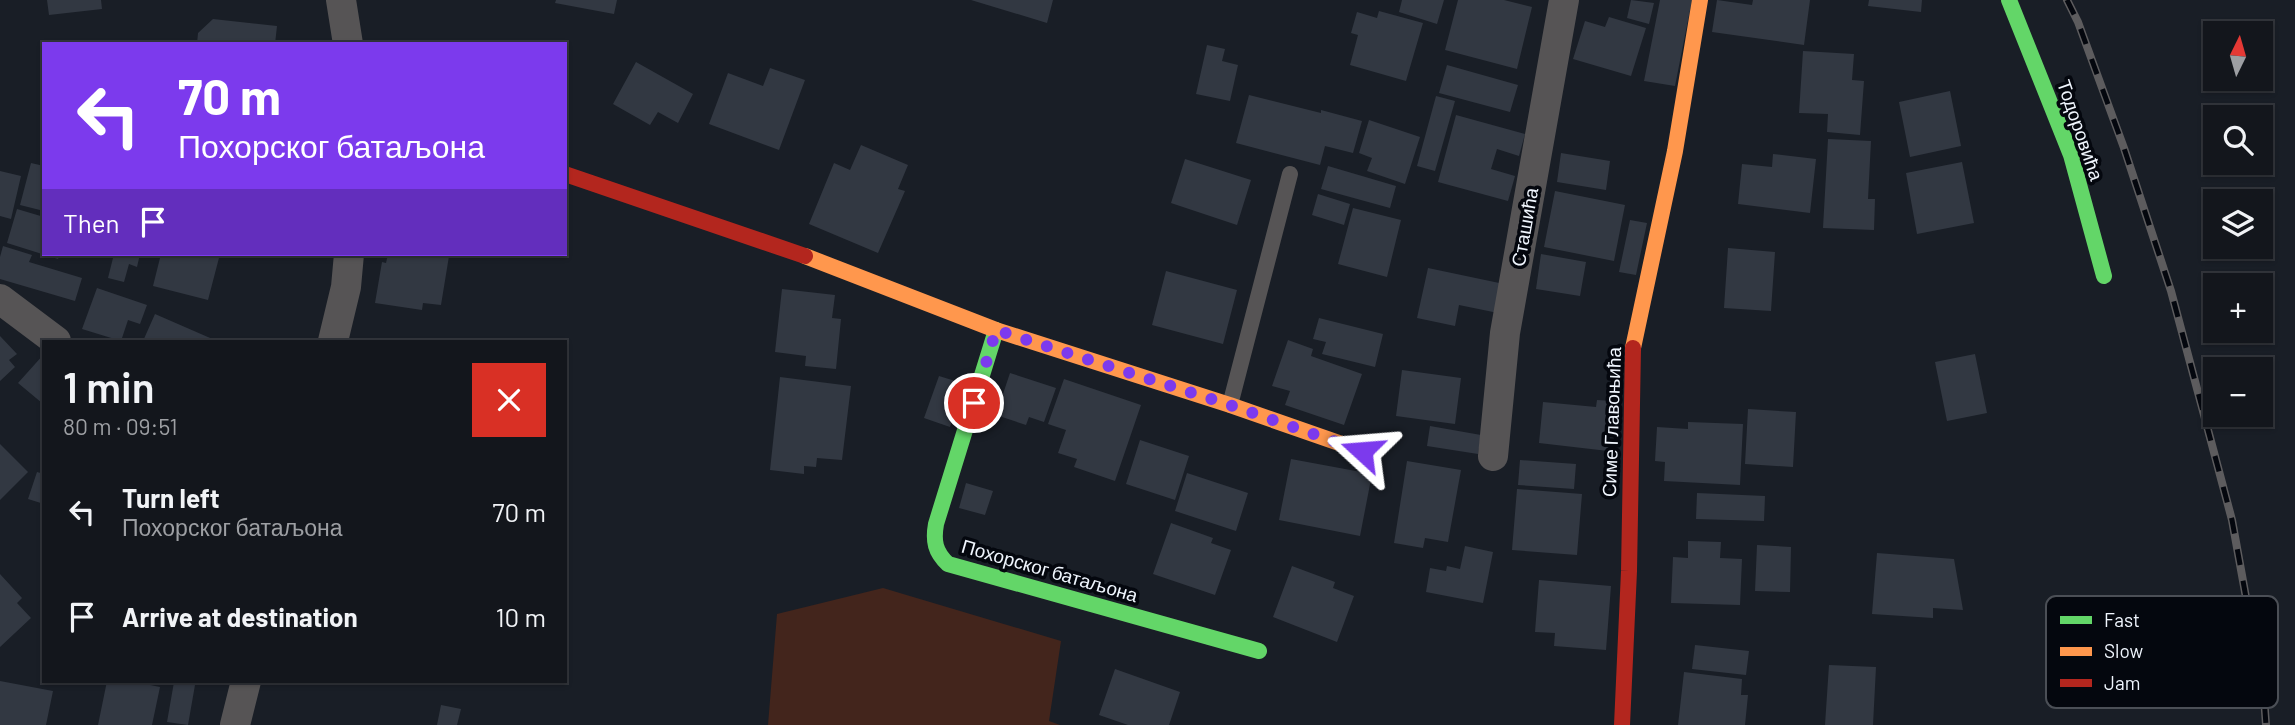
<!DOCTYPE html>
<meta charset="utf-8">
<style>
:root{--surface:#13161c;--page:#1c1f25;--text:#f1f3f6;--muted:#9d9fa3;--line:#32353b}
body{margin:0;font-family:Barlow,sans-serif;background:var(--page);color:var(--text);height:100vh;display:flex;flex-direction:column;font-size:26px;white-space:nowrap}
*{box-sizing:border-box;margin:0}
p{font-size:23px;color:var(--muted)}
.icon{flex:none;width:38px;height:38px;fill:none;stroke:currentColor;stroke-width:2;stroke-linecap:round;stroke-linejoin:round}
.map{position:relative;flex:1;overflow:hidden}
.panel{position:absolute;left:42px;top:340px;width:525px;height:343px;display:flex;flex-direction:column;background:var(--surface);border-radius:0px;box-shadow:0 2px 5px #0004,0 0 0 2px var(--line)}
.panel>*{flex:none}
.top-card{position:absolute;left:42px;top:42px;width:525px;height:214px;border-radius:0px;box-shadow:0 2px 5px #0004,0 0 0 2px var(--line);background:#7c3aed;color:#fff;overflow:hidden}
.needle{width:46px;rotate:5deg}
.tools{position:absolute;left:2203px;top:21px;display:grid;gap:14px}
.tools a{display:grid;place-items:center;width:70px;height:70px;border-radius:0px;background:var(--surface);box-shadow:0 2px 5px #0004,0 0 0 2px var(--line);font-size:35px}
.pin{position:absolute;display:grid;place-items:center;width:60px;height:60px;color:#fff;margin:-30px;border:4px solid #fff;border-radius:50%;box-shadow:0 2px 7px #0007}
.me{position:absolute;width:77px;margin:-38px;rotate:289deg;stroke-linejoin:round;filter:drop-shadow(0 0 5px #0008)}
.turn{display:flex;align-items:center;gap:24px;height:147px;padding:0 21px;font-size:32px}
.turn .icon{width:91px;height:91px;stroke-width:2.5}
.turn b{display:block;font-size:49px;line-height:60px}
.then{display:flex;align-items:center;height:66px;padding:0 21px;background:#0003;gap:14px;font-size:26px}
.round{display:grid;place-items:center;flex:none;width:74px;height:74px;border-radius:0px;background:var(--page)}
.headline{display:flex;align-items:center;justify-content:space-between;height:119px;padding:0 21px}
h1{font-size:42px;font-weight:600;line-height:52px}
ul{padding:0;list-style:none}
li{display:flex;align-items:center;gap:21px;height:105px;padding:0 21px}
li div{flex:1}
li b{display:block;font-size:26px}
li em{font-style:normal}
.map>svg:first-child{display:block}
</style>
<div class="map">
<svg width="2295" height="725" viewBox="0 0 2295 725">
<rect width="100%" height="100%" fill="#191e26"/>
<!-- green -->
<path fill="#43251c" d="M883,588L1061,641L1049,721L1060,725H768L777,614Z"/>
<!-- building -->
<path fill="#323842" d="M47,0H101L102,9L49,15Z
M556,0H617L614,14L555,3Z
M971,0H1053L1047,23Z
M1402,0H1444L1437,24L1399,12Z
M1458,0H1504L1532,7L1517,69L1445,50Z
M1631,0L1654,3L1649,24L1627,18Z
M1660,0H1692L1675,86L1644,81Z
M1717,0L1752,5L1753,0H1810L1804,45L1712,32Z
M1869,0H1922L1921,12L1868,6Z
M1379,11L1423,23L1406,81L1350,65L1358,35L1351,33L1357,12L1377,18Z
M1609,17L1646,28L1631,76L1573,59L1585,21L1605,27Z
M213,19L277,26L275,44H197L198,33Z
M1207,45L1225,49L1222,61L1238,65L1230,101L1196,94Z
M1803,51L1854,54L1852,80L1864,81L1860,135L1827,132L1828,114L1799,113Z
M636,62L693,94L678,123L658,112L650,125L613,104Z
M1447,65L1518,85L1510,112L1439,93Z
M770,68L805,80L779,150L709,124L728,73L763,86Z
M1950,91L1961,146L1910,157L1899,102Z
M1249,95L1321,113V110L1362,121L1353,153L1325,146L1320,165L1236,143Z
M1436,96L1455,101L1435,171L1417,166Z
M1456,115L1525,134L1519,156L1497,149L1491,169L1515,176L1508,201L1438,182Z
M1369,120L1420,137L1405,184L1367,171L1372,158L1359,153Z
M1828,139L1871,141L1868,199H1875L1874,230L1823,228Z
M861,145L908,165L898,189L905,191L878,253L809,224L834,163L850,170Z
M1561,153L1610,161L1606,190L1557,182Z
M1773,154L1816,159L1810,213L1738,204L1742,164L1772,167Z
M1185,159L1251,180L1237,225L1171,203Z
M1962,162L1974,223L1917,234L1906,173Z
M31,163L44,166V211L20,205Z
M1328,166L1396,186L1390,208L1321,189Z
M0,171L21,176L11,219L0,216Z
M1555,191L1625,205L1614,261L1544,247Z
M1318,194L1350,204L1344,225L1312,215Z
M1353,208L1401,220L1387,277L1338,264Z
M17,209L44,217V254H60L58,259L7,243Z
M1630,220L1647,223L1636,275L1619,272Z
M3,246L32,255L29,262L82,278L75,301L0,279V257Z
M1728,248L1775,252L1771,311L1724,308Z
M114,254H140L137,267L129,264L124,282L108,278Z
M161,254H220L208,300L153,286Z
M388,254L449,256L441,305L423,303L422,310L375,303L382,262L386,263Z
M1541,254L1586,262L1580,296L1536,289Z
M1428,268L1504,284L1498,313L1459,305L1455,326L1417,318Z
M1166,271L1237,290L1223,344L1152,325Z
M97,288L147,305L140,324L128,320L121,341L82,329Z
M782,289L835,295L832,318L841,319L836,369L805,366L806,356L775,352Z
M155,314L217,341H143Z
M1319,318L1383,334L1375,367L1322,354L1326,342L1313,339Z
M0,336L17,354L9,360L15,367L0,381Z
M1288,340L1313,349L1311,356L1362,374L1344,425L1285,405L1290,391L1272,386Z
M44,354V401L42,403L18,383Z
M1975,354L1987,413L1947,421L1935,362Z
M1402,370L1461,378L1455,424L1396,416Z
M1010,373L1056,388L1044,422L1029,417L1026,425L996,415Z
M939,376L965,384L950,427L924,418Z
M780,377L851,386L842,460L817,458L816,467L804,466V474L770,470Z
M1064,379L1141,405L1115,481L1074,467L1077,459L1058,453L1066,430L1048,424Z
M1597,400L1613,401L1608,451L1539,443L1543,402L1596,407Z
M1748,409L1796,412L1793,467L1745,464Z
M1688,422L1743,424L1740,485L1664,481L1665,462L1655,461L1657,427L1688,429Z
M1430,426L1481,435L1478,454L1427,446Z
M1140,440L1189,456L1175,500L1126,484Z
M0,444L28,472L0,500Z
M1291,459L1372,474L1360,536L1279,520Z
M1520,460L1576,464L1574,489L1518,485Z
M1407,461L1461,470L1448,542L1425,538L1423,548L1394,543Z
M37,472L44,474V504L28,499Z
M1187,473L1248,493L1236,531L1175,511Z
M966,483L993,491L985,515L959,508Z
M1517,489L1582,494L1577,555L1512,550Z
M1697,493L1765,496L1764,521L1696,519Z
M1171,523L1213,538L1211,543L1231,550L1215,595L1153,574Z
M1688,541L1721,542L1720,558L1742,559L1740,605L1671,603L1673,557L1688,558Z
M1757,545L1791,547L1790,592L1755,591Z
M1465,546L1493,552L1483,603L1426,592L1430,568L1446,571L1447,566L1460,569Z
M1877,553L1954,559L1963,610L1933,608V618L1872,614Z
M1292,566L1335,582L1333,588L1354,596L1337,642L1273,617Z
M0,574L22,598L17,603L31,618L0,647Z
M1539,580L1611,586L1606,650L1554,646L1555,633L1535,632Z
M1695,645L1749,651L1746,675L1692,669Z
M1829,665L1876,667L1873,725H1825Z
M1115,669L1180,692L1169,725H1128L1099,715Z
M1684,672L1742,679L1741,695H1748L1745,725H1678Z
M0,681L53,691L46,725H0Z
M107,681H131L160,687L152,725H98Z
M174,682L195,685L188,725L167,722Z
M441,705L461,709L457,725H437Z"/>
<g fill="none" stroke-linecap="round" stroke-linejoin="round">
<!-- lane -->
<path stroke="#565455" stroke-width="16" d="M1230,405L1290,174"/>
<!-- street -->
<path stroke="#565455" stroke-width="30" d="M341,0L348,44
M0,299L56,341
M333,341L346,287L349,254
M1493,456L1505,333L1564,0
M235,725L246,681"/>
<!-- fast -->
<path stroke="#63d668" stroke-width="16" d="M2009,0L2071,155L2104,276
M996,330L936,524C933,541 935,552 948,564L1259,651"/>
<!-- slow -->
<path stroke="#ff974d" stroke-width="16" d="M805,256L996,330L1230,405L1362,451
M1633,348L1675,151L1700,0"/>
<!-- jam -->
<path stroke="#b3261e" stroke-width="16" d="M565,174L805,256
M1622,725L1629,571L1633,348"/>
<defs>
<path id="rail" d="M2067,0L2078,22L2124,148L2171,291L2232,520L2264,697L2266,725"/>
</defs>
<!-- rail casing -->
<use href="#rail" stroke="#5d5c5e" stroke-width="8"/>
<!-- rail -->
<use href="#rail" stroke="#04070e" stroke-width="5" stroke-dasharray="16" stroke-linecap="butt"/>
</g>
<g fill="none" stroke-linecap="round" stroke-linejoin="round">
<!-- route -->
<path stroke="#7c3aed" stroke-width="12" stroke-dasharray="0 21.6" d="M974,403L996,330L1230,405L1362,451"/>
</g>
<g text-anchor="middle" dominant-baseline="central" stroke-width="7" stroke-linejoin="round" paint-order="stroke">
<!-- street labels -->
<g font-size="19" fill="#f0f6fe" stroke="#04070e">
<text transform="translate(2081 130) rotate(71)">Тодоровића</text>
<text transform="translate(1524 227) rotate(-80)">Сташића</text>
<text transform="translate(1611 422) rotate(-88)">Симе Главоњића</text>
<text transform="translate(1050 570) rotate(16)">Похорског батаљона</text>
</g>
</g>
<!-- legend -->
<rect x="2046" y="596" width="232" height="112" rx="10" fill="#04070e" stroke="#4b4f56" stroke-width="2"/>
<rect x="2060" y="616" width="32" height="8" fill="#63d668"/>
<rect x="2060" y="647" width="32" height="9" fill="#ff974d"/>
<rect x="2060" y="679" width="32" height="8" fill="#b3261e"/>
<g font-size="19" fill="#f0f6fe">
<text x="2104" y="627">Fast</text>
<text x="2104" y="658">Slow</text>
<text x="2104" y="690">Jam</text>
</g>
</svg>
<div class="tools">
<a><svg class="needle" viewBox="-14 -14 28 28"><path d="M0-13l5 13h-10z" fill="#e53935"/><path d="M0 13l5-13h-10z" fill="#9d9fa3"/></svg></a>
<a><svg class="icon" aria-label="search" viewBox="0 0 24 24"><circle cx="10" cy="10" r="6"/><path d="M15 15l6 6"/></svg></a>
<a><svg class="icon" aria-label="layers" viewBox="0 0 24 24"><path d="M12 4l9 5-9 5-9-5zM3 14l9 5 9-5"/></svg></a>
<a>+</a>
<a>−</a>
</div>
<div class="pin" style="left:974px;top:403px;background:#d93025"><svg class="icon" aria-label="arrive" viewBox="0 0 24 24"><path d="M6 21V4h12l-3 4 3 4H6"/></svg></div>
<svg class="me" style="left:1362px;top:451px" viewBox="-20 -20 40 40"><path d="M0-17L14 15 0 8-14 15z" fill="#7c3aed" stroke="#fff" stroke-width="4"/></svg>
<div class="top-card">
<div class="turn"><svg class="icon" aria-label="left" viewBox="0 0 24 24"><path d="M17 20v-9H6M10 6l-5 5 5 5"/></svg><div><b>70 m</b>Похорског батаљона</div></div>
<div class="then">Then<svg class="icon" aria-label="arrive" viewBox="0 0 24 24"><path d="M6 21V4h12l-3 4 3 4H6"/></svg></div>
</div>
<section class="panel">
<div class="headline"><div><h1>1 min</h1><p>80 m · 09:51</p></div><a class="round" style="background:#d93025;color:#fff"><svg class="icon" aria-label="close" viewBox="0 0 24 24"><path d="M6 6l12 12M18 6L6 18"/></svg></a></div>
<ul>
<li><svg class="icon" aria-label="left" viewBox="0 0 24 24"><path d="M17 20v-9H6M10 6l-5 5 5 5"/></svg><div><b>Turn left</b><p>Похорског батаљона</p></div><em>70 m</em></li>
<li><svg class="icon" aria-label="arrive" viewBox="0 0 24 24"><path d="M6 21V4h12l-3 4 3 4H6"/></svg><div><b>Arrive at destination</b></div><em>10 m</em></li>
</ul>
</section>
</div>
